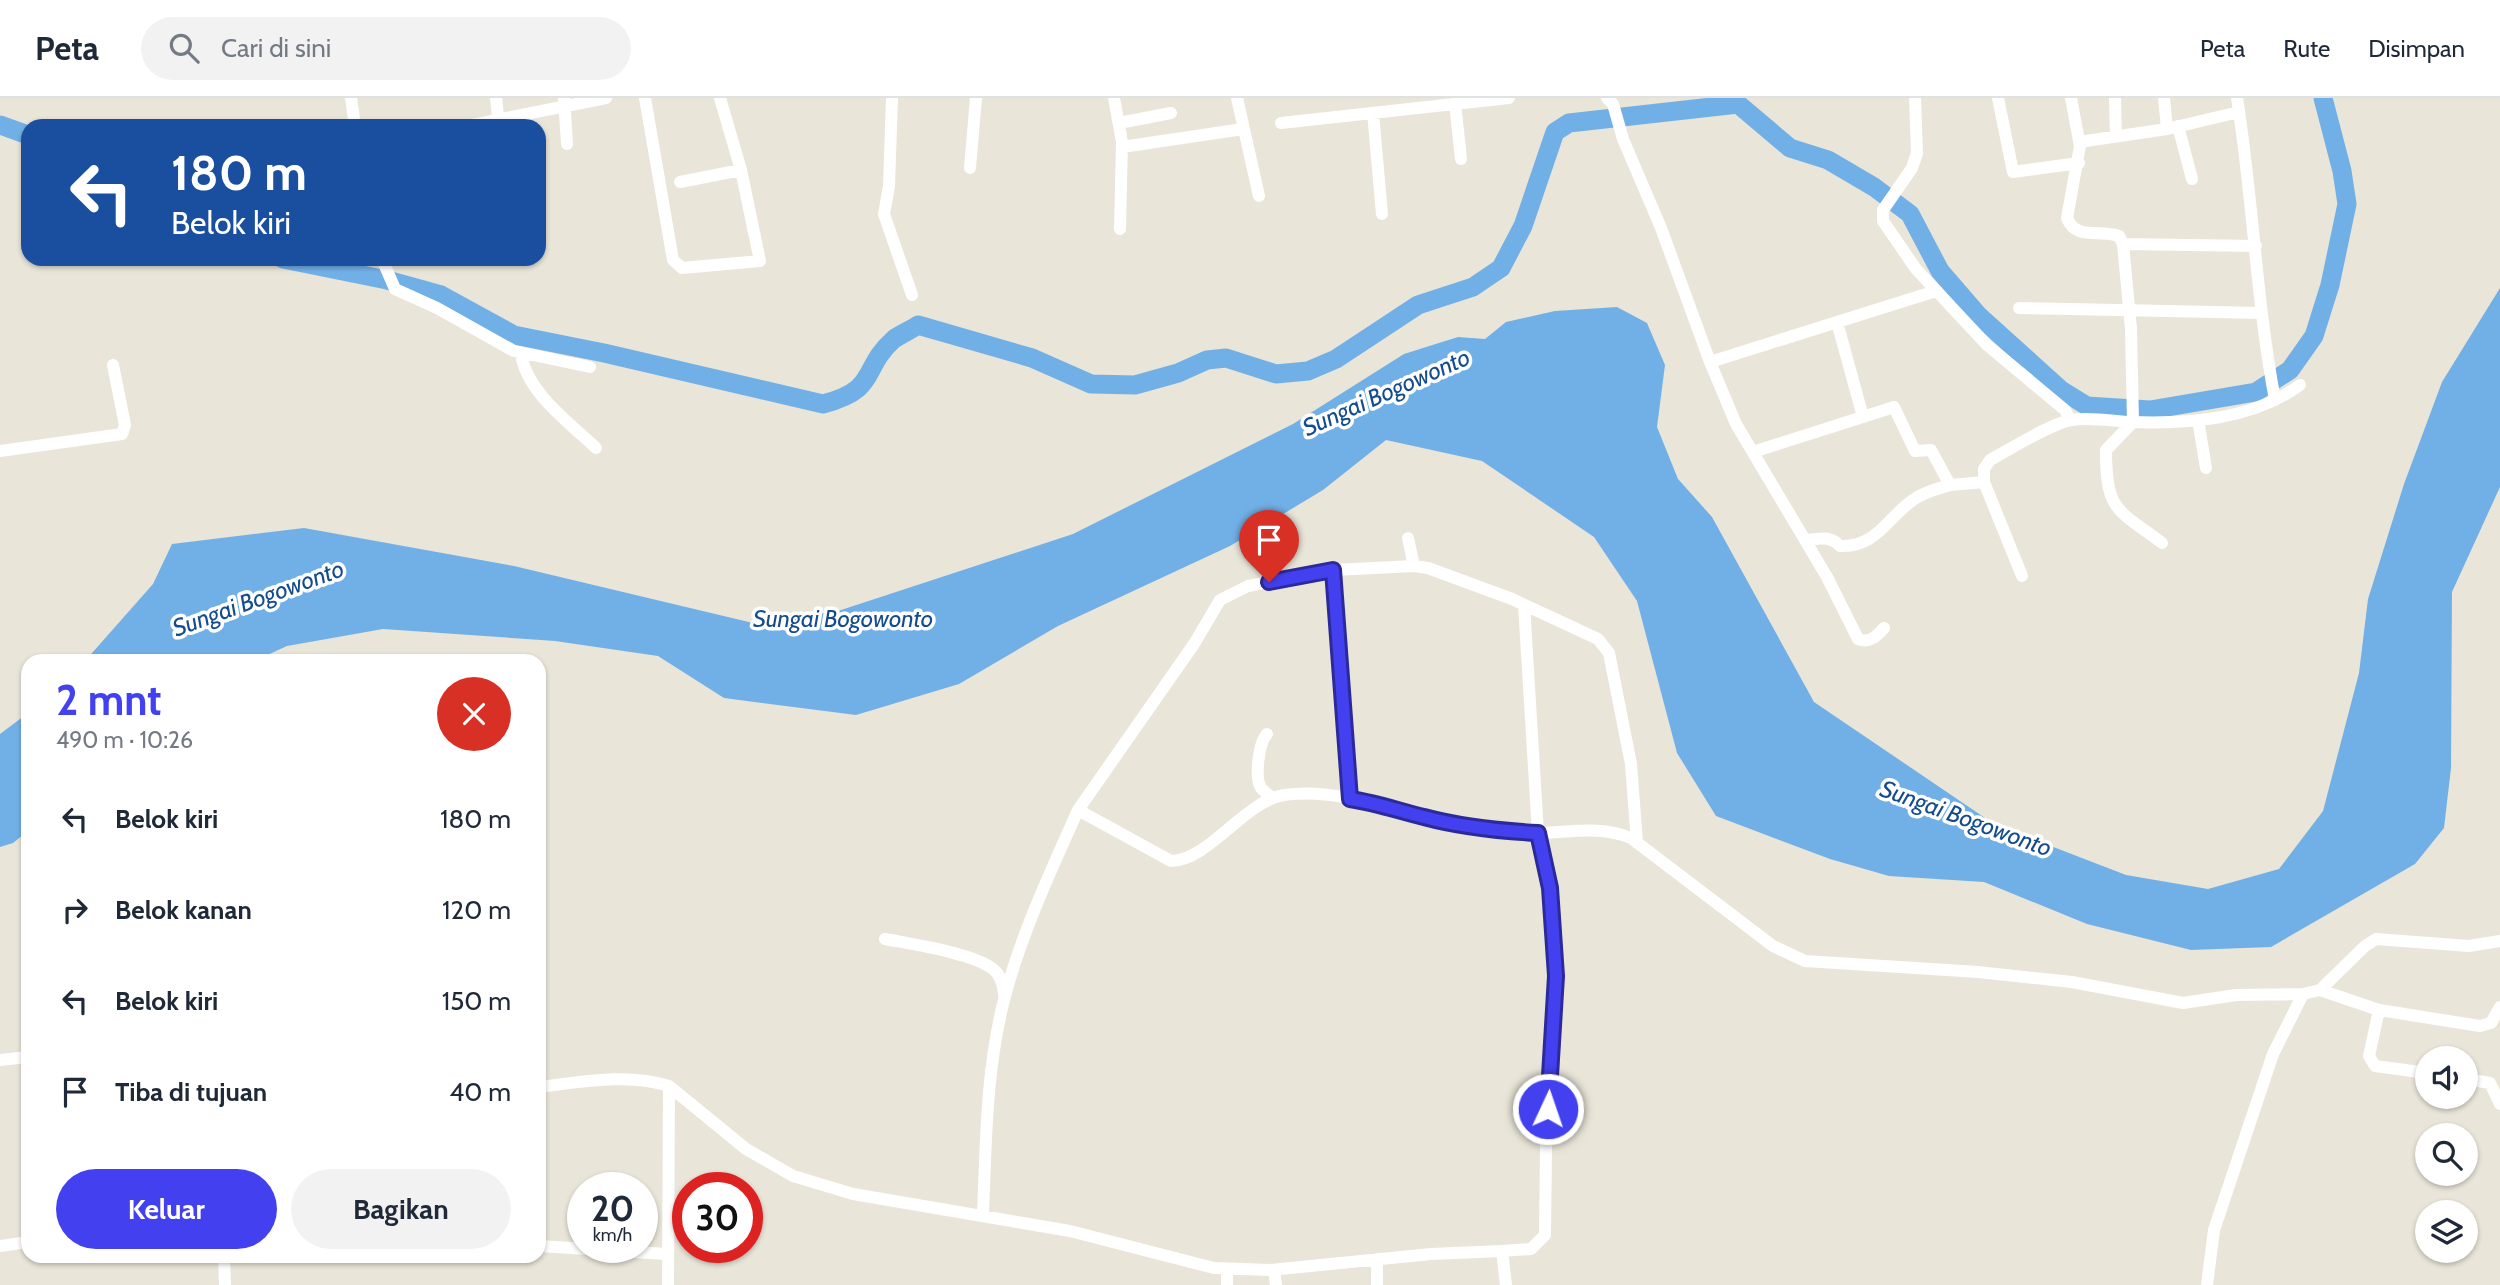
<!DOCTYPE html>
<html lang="id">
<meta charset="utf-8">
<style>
:root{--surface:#fff;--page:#f2f2f3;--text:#1f2937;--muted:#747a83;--line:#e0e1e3;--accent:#4340ef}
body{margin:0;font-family:Cabin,sans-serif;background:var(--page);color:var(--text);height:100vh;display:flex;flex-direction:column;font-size:26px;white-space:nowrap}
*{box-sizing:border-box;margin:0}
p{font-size:23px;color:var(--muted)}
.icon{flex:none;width:38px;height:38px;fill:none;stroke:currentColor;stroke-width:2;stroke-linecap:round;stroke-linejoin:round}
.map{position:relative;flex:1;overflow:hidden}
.side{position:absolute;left:21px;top:556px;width:525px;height:609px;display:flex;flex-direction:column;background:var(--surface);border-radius:21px;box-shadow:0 2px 5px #0004}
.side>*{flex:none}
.banner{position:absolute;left:21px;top:21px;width:525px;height:147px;border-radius:21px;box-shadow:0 2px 5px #0004;background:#1a4fa0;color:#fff;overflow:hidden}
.tools{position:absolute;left:2415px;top:948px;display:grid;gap:14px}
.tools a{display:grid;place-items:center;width:63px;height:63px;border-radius:50%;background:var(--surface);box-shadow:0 2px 5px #0004;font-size:35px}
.speed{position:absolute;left:567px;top:1074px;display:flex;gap:14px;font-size:35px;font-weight:700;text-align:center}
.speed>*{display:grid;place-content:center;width:91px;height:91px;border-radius:50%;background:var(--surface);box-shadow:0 2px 5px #0004;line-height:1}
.speed small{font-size:18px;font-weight:400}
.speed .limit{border:10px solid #d22;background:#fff;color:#111}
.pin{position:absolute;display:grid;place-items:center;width:60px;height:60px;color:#fff;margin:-72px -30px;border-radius:50% 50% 50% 0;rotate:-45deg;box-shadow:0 0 7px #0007}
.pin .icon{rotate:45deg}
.me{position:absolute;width:77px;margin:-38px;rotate:3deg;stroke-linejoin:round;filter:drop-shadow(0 0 5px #0008)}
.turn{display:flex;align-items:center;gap:24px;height:147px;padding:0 35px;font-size:32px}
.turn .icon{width:91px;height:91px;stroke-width:2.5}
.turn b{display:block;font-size:49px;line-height:60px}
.round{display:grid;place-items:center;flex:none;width:74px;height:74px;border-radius:37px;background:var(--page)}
.summary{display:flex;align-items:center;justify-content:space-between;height:119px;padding:0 35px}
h1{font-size:42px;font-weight:700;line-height:52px;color:var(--accent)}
.button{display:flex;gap:14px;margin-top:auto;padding:14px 35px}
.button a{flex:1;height:80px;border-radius:42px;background:var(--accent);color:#fff;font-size:28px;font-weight:700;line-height:80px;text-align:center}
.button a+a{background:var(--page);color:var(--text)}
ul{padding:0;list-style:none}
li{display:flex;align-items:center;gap:21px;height:91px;padding:0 35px}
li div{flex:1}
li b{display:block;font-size:26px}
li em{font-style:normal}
header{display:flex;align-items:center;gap:42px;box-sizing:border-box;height:98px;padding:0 35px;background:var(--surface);border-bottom:2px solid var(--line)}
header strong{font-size:33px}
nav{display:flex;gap:38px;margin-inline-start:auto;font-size:24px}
.search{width:490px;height:63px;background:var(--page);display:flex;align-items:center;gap:18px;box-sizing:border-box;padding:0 24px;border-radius:38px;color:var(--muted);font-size:26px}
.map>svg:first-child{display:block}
</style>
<header>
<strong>Peta</strong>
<div class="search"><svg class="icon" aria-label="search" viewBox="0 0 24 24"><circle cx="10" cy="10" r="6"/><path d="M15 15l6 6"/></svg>Cari di sini</div>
<nav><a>Peta</a><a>Rute</a><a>Disimpan</a></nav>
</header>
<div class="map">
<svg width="2500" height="1187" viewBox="0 0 2500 1187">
<rect width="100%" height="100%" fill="#e9e5d9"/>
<!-- water -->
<path fill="#71b0e7" d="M2500,190V389L2452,494L2451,670L2444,730L2415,766L2271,849L2191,852L2087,826L1984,784L1889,778L1830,761L1716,718L1677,655L1637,503L1594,439L1482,363L1386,342L1323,392L1230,448L1058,528L959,586L856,617L724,600L658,558L555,543L383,531L287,548L254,563H85L153,486L172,446L304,430L514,468L753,525L838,513L1073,436L1293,326L1404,256L1458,239L1485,241L1506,224L1555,213L1617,209L1647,225L1665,267L1657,329L1678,381L1712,419L1814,604L1994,726L2126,777L2208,791L2279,771L2323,713L2359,575L2368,501L2404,386L2442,284Z
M28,615V733L13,745L0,749V636Z"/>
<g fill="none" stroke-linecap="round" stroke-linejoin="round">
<!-- river -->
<path stroke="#71b0e7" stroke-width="19" d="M0,27L28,37
M283,161L387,182L441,197L514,237L604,255L823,306C880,291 860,271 894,241C901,236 911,232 918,227L1032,260L1091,286L1135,287L1178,275L1207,262L1226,260L1276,276L1308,273L1336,261L1418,207L1473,189L1501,170L1523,128L1555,34L1569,25L1738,6L1790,50L1828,62L1874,89L1910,116L1940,173L1978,217L2061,292L2087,308L2150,312L2256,294L2290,272L2314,238L2330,187L2347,106L2342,73L2323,0"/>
<!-- minor -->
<path stroke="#fff" stroke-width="12" d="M351,0L355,28
M496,0L499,28
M564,0L567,46
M645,0L673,162L682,170L760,163L741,72L720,0
M892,0L889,88L884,116L912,197
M1114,0L1122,44L1120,131
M1237,0L1259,98
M1607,0L1613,6L1623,41L1661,130L1710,264L1736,326L1827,479L1858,541C1869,546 1877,538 1884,530
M1915,0L1917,55L1912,70L1883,112V123L1916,171L1987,247L2065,312L2070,322
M1998,0L2013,74L2079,65
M2071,0L2080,48L2067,120C2076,143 2099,131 2119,138L2123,146L2131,231L2133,324L2106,352C2106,414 2117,411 2162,445
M2115,0L2116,38
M2164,0L2167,31
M2237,0C2253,100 2256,202 2275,302
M1455,5L1461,61
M1373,15L1382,116
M1119,25L1171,15
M1281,25L1509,0
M467,28L606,0
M2178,28L2192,81
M2079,44L2167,31L2239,14
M1122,49L1243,31
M970,70L976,0
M680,84L741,72
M2123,146L2256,148
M382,161L395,191L437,210L514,253L590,269
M2019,210L2262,215
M1837,224L1863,319
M521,256C527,295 569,324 596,350
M1710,264L1936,193
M2198,322L2206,370
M0,353L122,336L125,327L113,267
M1753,354L1894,309L1915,353L1931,352L1950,387L1984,384
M1408,440L1414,468
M1806,442C1819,441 1830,437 1840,448C1876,450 1887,420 1913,402C1924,394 1937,391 1950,387
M1333,472L1350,701
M2022,478L1984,384V371L1990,362C2009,352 2053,324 2072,322C2090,319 2112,323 2131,324C2188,326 2252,322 2300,287
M1267,636C1259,644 1255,677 1260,688C1262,693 1269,697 1273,700
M1078,712L1194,546L1220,502L1248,488L1333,472L1414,468L1428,470L1512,501L1598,541L1609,555L1631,666L1637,745
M885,841C911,846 973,855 993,871C1001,877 1003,886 1004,896
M2320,892L2379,912L2480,928L2491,925L2500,909
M2379,912L2369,958L2375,968L2427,975
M0,962L28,959
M2466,981L2490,985L2500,1006
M539,989C582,984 627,975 669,988L746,1051L793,1078L853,1096L1070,1133L1214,1170L1270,1172L1431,1156L1502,1153
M983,1116C986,1044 986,972 1004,902C1021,836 1050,775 1078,712L1171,763C1208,763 1245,703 1284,697C1332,690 1381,708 1425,720C1461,729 1500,735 1536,735C1568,735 1600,727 1631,740L1773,848L1805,863L1978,874L2072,884L2183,905L2236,897L2303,896L2320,892L2365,848L2376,841L2469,848L2500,843
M0,1148L28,1144
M539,1148L667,1156
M224,1158L225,1187
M1274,1172L1276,1187
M1227,1173V1187
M668,1187L669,988
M1377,1187V1161
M1506,1187L1502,1153L1531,1151L1545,1137L1546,1051L1556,878L1550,790L1538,735L1524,507
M2207,1187L2214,1132L2273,956L2303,896"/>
</g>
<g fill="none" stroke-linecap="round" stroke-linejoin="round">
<defs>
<path id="route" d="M1269,484L1333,472L1350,701C1377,705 1399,713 1424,719C1461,729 1500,733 1538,735L1550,790L1556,878L1548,1011"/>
</defs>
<!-- route casing -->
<use href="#route" stroke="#2c2a9b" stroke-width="18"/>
<!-- route -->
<use href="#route" stroke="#4340ef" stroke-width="12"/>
</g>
<g text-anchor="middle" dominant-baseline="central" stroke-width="7" stroke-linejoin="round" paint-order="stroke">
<!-- water labels -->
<g font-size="24" font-style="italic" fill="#144c8e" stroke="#fff">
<text transform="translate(1386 294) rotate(-24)">Sungai Bogowonto</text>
<text transform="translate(258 500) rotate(-20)">Sungai Bogowonto</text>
<text x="843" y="520">Sungai Bogowonto</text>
<text transform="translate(1966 720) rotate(20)">Sungai Bogowonto</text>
</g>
</g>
</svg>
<div class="tools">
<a><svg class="icon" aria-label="sound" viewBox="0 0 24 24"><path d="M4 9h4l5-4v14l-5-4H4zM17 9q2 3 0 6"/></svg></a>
<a><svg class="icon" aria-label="search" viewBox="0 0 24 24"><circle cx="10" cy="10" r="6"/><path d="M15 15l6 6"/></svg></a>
<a><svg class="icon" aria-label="layers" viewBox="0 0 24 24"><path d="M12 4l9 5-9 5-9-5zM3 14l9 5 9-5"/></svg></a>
</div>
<div class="speed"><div>20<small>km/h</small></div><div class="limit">30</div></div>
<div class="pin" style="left:1269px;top:484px;background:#d93025"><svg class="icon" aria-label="arrive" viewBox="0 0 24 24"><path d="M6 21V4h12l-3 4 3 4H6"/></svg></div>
<svg class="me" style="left:1548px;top:1011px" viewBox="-20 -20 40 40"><circle r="17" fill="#4340ef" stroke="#fff" stroke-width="3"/><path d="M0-11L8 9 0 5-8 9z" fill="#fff"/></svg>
<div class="banner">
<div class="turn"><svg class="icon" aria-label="left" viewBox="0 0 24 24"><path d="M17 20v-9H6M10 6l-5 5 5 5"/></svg><div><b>180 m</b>Belok kiri</div></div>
</div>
<section class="side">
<div class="summary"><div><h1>2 mnt</h1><p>490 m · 10:26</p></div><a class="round" style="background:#d93025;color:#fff"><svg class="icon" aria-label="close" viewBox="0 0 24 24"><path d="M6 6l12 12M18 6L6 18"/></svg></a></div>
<ul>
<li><svg class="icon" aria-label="left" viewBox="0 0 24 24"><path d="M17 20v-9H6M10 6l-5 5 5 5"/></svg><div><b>Belok kiri</b></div><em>180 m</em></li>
<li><svg class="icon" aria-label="right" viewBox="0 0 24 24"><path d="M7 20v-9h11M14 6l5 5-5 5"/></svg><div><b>Belok kanan</b></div><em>120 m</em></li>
<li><svg class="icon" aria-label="left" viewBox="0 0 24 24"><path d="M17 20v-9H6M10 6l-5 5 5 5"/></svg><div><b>Belok kiri</b></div><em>150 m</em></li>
<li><svg class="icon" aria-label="arrive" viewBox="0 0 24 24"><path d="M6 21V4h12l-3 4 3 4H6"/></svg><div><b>Tiba di tujuan</b></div><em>40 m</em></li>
</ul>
<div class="button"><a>Keluar</a><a>Bagikan</a></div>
</section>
</div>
